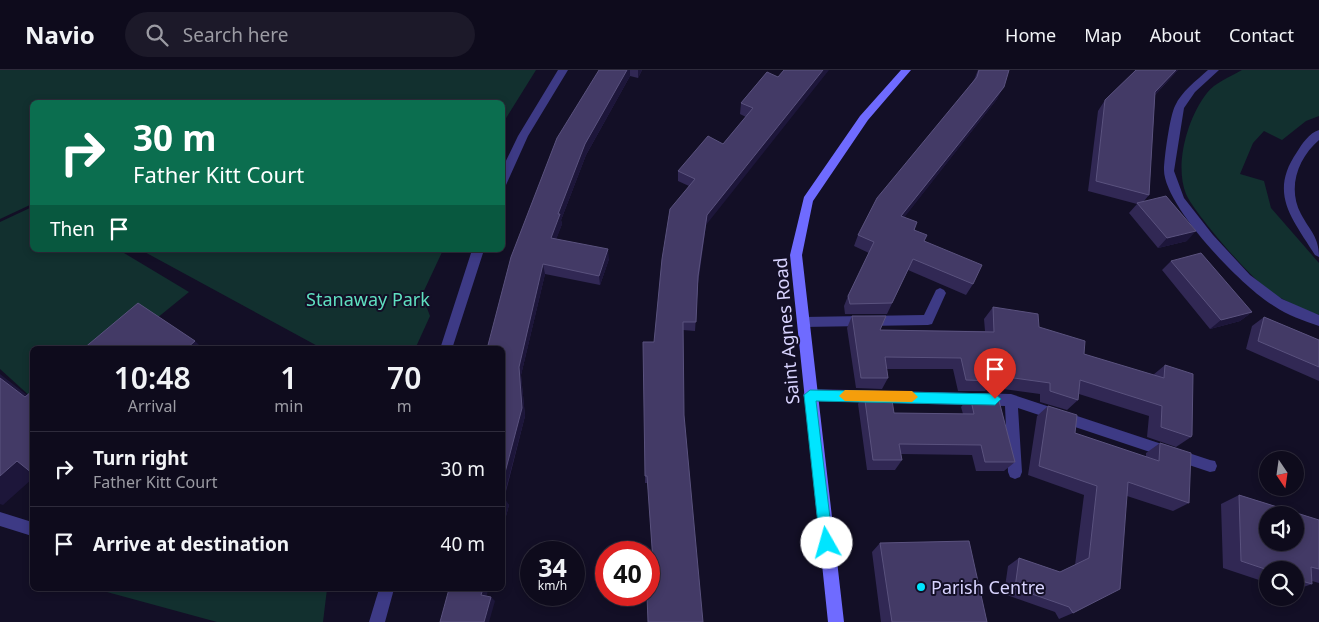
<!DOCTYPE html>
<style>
:root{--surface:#0e0b1c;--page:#1c1929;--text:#f1f3f6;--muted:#9b9ba3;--line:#2e2b3b}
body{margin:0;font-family:"Noto Sans",sans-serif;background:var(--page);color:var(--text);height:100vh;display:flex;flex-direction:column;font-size:19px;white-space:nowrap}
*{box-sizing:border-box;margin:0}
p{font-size:16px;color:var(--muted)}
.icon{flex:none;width:28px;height:28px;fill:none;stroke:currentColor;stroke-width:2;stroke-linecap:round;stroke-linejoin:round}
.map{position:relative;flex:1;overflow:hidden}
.details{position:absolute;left:30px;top:276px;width:475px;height:245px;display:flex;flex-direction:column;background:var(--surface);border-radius:8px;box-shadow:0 2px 8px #0003,0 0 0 1px var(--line)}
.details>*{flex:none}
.hud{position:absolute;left:30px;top:30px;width:475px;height:152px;border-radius:8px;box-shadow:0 2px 8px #0003,0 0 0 1px var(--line);background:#0b6e4f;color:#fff;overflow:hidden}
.needle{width:32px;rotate:167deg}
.controls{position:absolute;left:1259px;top:381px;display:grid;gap:10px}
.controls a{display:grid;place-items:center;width:45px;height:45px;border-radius:50%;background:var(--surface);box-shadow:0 2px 8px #0003,0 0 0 1px var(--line);font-size:25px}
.speed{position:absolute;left:520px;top:471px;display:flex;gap:10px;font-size:25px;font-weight:700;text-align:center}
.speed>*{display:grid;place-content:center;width:65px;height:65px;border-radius:50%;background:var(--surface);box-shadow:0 2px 8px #0003,0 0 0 1px var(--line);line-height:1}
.speed small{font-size:12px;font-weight:400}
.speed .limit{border:8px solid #d22;background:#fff;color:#111}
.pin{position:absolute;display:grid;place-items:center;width:42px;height:42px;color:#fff;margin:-51px -21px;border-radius:50% 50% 50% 0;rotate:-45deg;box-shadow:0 0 5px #0007}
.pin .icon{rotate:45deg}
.me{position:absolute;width:55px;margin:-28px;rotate:353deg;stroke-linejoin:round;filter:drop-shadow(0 0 4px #0008)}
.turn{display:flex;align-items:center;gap:18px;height:105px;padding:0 20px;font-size:22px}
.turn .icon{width:65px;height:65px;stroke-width:2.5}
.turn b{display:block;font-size:35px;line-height:42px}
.then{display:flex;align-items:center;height:48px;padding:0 20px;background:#0003;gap:10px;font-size:19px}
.eta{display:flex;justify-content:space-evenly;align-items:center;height:85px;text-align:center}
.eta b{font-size:30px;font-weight:600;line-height:35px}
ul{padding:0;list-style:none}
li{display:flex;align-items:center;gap:15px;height:75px;padding:0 20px;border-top:1px solid var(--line)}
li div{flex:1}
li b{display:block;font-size:19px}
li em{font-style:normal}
header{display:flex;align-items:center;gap:30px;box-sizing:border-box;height:70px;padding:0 25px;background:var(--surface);border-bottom:1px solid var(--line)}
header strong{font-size:24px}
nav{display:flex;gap:28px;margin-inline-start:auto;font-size:18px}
.search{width:350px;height:45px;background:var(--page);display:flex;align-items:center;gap:12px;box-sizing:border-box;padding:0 18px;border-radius:28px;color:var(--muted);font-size:19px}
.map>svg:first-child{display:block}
</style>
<header>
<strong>Navio</strong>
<div class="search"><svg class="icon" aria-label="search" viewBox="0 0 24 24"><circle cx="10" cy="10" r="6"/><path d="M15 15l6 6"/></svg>Search here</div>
<nav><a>Home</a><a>Map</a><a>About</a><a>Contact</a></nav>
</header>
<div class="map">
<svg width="1319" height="552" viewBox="0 0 1319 552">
<rect width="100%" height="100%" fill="#130f26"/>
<!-- green -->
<path fill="#12302f" d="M0,0H536L503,53L502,32H32V134L0,149Z
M1242,0H1319V46L1306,51L1282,70L1264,61L1253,73L1240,104L1264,111L1271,138L1319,193V245C1302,239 1282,230 1268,220C1250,207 1194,143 1186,124C1174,94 1188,47 1207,23C1214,13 1232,6 1242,0Z
M32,137V180H119L189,222L119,279H32V328L0,299V152Z
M141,180H443L422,225L430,246L415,279H323Z
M96,519H327L323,552H217Z"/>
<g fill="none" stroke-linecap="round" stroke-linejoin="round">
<!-- lane -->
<path fill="#3d3a85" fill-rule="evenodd" d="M940,218L944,220L946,223L932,254L928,255L803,257L799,256L797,252L799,248L803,247L924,245L936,220Z
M0,442L32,452V466L0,456Z"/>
<!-- street -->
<path fill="#3d3a85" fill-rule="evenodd" d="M558,0H568L528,66L506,115L502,116V99L518,66Z
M1208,0H1219L1195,22L1184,38L1174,101L1184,128L1213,165L1250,205L1282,229L1319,245V256C1304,251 1287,245 1274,236C1243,218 1164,136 1164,100C1164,89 1170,45 1175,36C1181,22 1197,10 1208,0Z
M1319,60V70C1298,88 1287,118 1301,144C1310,161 1319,167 1319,187L1315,185C1293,149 1268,124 1297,82C1302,74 1309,63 1319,60Z
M472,180H484L452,279H440Z
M810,319L1011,324L1210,390L1215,391L1217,396L1215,401L1210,402L1018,338L1022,402L1020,407L1015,409L1010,407L1008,402L1005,336L810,331L805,329L803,325L805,321Z
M379,519H394L385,552H369Z"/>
<!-- secondary -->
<path fill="#6f6bff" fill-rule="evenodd" d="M901,0H911L868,50L813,131L802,185L844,552H828L790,185L804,127L860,46Z"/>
</g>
<!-- wall -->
<path fill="#312854" d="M599,0H642L638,8L630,6L586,85L561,150L562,154L556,169L609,189L600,215L545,204L521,305L525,346L504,429L509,435L502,461V279Z
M978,0H1009L997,29L904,147L925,171L973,214L966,225L908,200L887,244H845L844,236L848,226L869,183L854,176L858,165L974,10Z
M1136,0H1178L1155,25L1149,125L1144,131L1187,171L1158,178L1129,143L1137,134L1088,121L1098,41L1105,30Z
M767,2L706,155L698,214L695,261L683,260L655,520L648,413H645V406L654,272L689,116L678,111V101L723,74L746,47L740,44L741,33Z
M1171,191L1252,242L1240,251L1210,259L1162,200Z
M993,237L1039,257L1084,284L1153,305L1165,295L1191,367L1176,377L1147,367L1149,346L1079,324L1078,330L1067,340L1040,332V324L989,317L985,321H958L953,299H887L888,308L882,319L856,318L847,258L852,246L880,260L985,261L984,249Z
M1264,247L1319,270V311L1246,279L1252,256Z
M864,323L894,343L963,344L961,337L970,326L1015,392L1004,401H976L972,385L901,384L902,390L895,400H867L858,334Z
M1048,336L1075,363L1146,387V383L1160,373L1189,433L1173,441L1127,426L1073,543L1059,549L1055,542L1004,524L1008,496L1019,488L1060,502L1075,495L1084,425L1028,405L1037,346Z
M1239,425L1319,450V513L1312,511V514L1295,520V500H1268V513L1223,498L1221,434Z
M880,473L987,552H881L872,482Z"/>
<!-- shaded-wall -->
<path fill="#1d163a" d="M627,0H630V6L586,85L561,150L562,154L553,178L551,168L558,144L585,74Z
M638,0H642L638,8Z
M823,0H829L706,155L698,216L707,145Z
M1176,0H1178L1147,33L1155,22Z
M1004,17L997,29L896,158L901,146Z
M1196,161L1187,171L1158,178L1167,168Z
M608,179L609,189L600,215L599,206Z
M543,194L545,204L521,305L525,346L502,434V414L519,297Z
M1252,242L1240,251L1210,259L1221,250Z
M195,271L203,279H186Z
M0,304L32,329L25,327L0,308Z
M17,391L32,398V409L3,435L0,434V406Z
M505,429L509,435L502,461V441Z
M483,519H488L486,530L481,525Z
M491,527L495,531L489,552H484Z"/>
<!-- building -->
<path fill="#433a66" stroke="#5a527e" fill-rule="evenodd" d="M599,0H627L585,74L558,144H560L551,168L608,179L599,206L543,194L519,297L522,338L502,414V279H487L511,187L557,68Z
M784,0H823L707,145L698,206L696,252H683L684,345L703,552H648L647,525H649V521L655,520L647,406H645L643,272H654L662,189L670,139L695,109L678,101L708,66L723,74L753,38L741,33L767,2L778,7Z
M979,0H1009L1004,17L901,146L917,152L914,160L927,165L924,171L982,195L973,214L913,189L892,233L850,234L848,226L874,172L858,165L877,128L977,7Z
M1136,0H1176L1155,22L1149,125L1096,111L1105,30Z
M1166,126L1196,161L1167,168L1137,133Z
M1201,183L1252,242L1221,250L1171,191Z
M138,233L195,271L186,279H83Z
M993,237L1038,244L1039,257L1085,271L1084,284L1164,308L1165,295L1193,304L1192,365L1191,367L1161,357L1162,336L1080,310L1078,330L1050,321V313L992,305L993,311L966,310L961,288L885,287L888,308H861L852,246H886L880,260L994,262Z
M1264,247L1319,270V297L1258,271Z
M0,308L25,327L32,321V403L17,391L0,406Z
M864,323L891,324L894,343L974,344L970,326L998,327L1015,392H985L981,375L899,374L902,390H873Z
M1048,336L1077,345L1075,363L1159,391L1160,373L1191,383L1189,433L1128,412L1120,519L1073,543L1069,537L1015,518L1019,488L1060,502L1089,488L1097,416L1039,396Z
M1239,425L1319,450V499L1311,497L1312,514L1295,509V500H1268L1241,491ZM1268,445H1295V472H1268Z
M502,429H505L502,441Z
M969,471L987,552H892L880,473Z
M449,519H483L481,525L491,527L484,552H440Z"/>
<!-- route -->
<path fill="#00e5ff" stroke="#0095a6" d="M810,320L995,324L1001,329L995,335L816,331L833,473L832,478L827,479L822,478L820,473L804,325Z"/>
<!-- slow -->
<path fill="#f59e0b" d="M845,320L912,321L918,327L912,332L845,331L839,326Z"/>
<!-- markers -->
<circle fill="#00e5ff" stroke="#130f26" stroke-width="2" cx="921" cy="517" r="5"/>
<g text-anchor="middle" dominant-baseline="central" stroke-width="4" stroke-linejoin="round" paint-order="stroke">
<!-- park labels -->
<g font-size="18" fill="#5fe0c0" stroke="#130f26">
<text x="368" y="229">Stanaway Park</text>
</g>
<!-- street labels -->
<g font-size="18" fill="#d9d4ff" stroke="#130f26">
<text transform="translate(786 261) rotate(-95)">Saint Agnes Road</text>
</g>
<!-- poi labels -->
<g font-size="18" fill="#d9d4ff" stroke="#130f26" text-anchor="start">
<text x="931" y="517">Parish Centre</text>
</g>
</g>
</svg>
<div class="controls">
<a><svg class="needle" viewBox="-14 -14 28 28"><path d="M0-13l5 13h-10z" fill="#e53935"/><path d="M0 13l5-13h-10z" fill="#9b9ba3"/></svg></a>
<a><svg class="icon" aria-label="sound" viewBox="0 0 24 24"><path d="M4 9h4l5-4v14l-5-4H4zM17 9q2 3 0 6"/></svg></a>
<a><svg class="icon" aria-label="search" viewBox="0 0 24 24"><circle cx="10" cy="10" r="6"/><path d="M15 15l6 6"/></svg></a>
</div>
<div class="speed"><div>34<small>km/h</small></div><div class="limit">40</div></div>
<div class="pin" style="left:995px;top:329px;background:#d93025"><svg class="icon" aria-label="arrive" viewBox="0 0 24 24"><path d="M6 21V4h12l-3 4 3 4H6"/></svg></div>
<svg class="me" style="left:827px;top:473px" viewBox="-20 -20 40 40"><circle r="19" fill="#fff"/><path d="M0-13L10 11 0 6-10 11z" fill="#00e5ff"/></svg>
<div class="hud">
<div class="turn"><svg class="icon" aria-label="right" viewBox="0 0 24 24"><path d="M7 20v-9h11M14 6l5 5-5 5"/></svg><div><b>30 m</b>Father Kitt Court</div></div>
<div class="then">Then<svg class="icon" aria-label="arrive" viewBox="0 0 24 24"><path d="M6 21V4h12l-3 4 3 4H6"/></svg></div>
</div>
<section class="details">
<div class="eta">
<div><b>10:48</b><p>Arrival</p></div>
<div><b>1</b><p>min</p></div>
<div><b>70</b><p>m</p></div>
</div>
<ul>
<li><svg class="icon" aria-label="right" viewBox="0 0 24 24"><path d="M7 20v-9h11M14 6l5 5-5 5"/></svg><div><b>Turn right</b><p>Father Kitt Court</p></div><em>30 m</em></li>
<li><svg class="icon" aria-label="arrive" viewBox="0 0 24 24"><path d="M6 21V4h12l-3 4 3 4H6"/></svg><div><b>Arrive at destination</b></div><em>40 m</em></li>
</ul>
</section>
</div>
